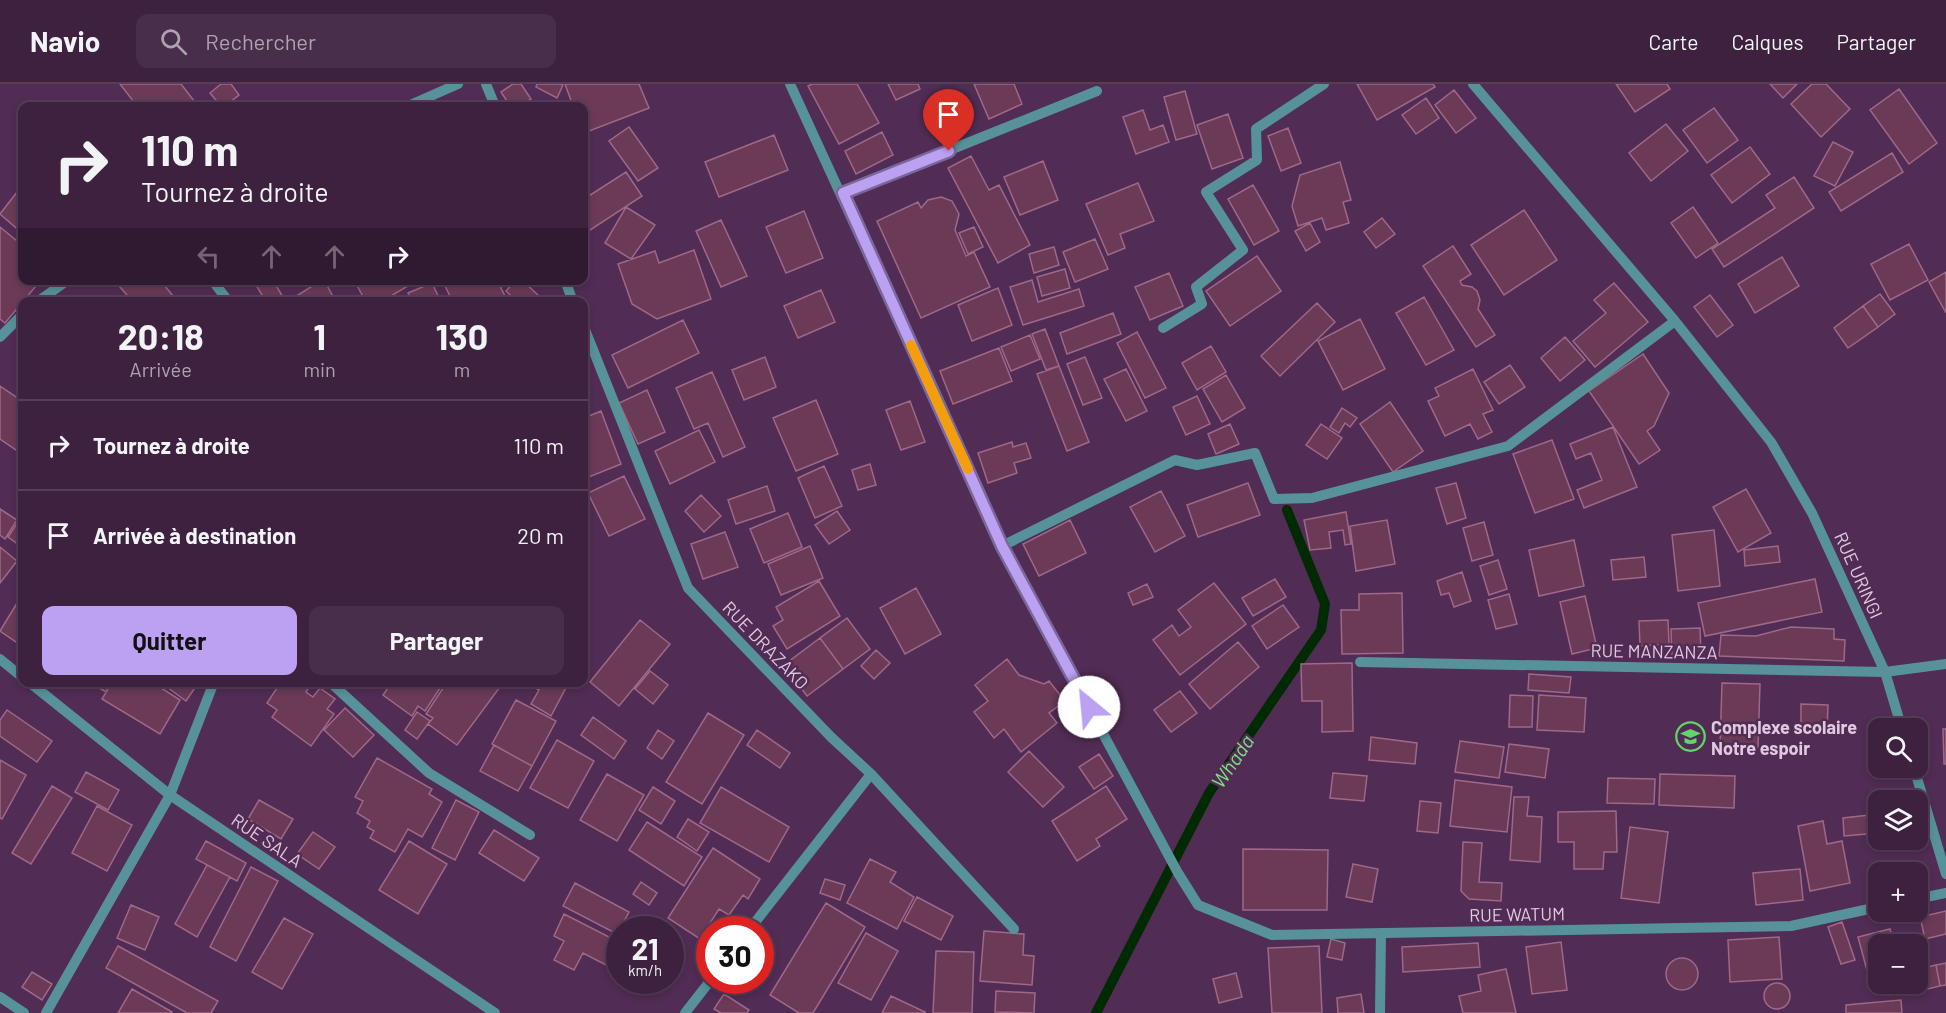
<!DOCTYPE html>
<html lang="fr">
<meta charset="utf-8">
<style>
:root{--surface:#3d213f;--page:#482e4a;--text:#f1f3f6;--muted:#ada3b0;--line:#563e59;--accent:#bca0f2}
body{margin:0;font-family:Barlow,sans-serif;background:var(--page);color:var(--text);height:100vh;display:flex;flex-direction:column;font-size:22px;white-space:nowrap}
*{box-sizing:border-box;margin:0}
p{font-size:20px;color:var(--muted)}
.icon{flex:none;width:33px;height:33px;fill:none;stroke:currentColor;stroke-width:2;stroke-linecap:round;stroke-linejoin:round}
.map{position:relative;flex:1;overflow:hidden}
.side{position:absolute;left:18px;top:213px;width:570px;height:390px;display:flex;flex-direction:column;background:var(--surface);border-radius:12px;box-shadow:0 3px 9px #0003,0 0 0 2px var(--line)}
.side>*{flex:none}
.top-card{position:absolute;left:18px;top:18px;width:570px;height:183px;border-radius:12px;box-shadow:0 3px 9px #0003,0 0 0 2px var(--line);background:#3d213f;color:var(--text);overflow:hidden}
.buttons{position:absolute;left:1868px;top:634px;display:grid;gap:12px}
.buttons a{display:grid;place-items:center;width:60px;height:60px;border-radius:12px;background:var(--surface);box-shadow:0 3px 9px #0003,0 0 0 2px var(--line);font-size:30px}
.speed{position:absolute;left:606px;top:832px;display:flex;gap:12px;font-size:30px;font-weight:700;text-align:center}
.speed>*{display:grid;place-content:center;width:78px;height:78px;border-radius:50%;background:var(--surface);box-shadow:0 3px 9px #0003,0 0 0 2px var(--line);line-height:1}
.speed small{font-size:15px;font-weight:400}
.speed .limit{border:9px solid #d22;background:#fff;color:#111}
.pin{position:absolute;display:grid;place-items:center;width:51px;height:51px;color:#fff;margin:-62px -26px;border-radius:50% 50% 50% 0;rotate:-45deg;box-shadow:0 0 6px #0007}
.pin .icon{rotate:45deg}
.me{position:absolute;width:66px;margin:-33px;rotate:332deg;stroke-linejoin:round;filter:drop-shadow(0 0 4px #0008)}
.turn{display:flex;align-items:center;gap:21px;height:126px;padding:0 24px;font-size:27px}
.turn .icon{width:78px;height:78px;stroke-width:2.5}
.turn b{display:block;font-size:42px;line-height:51px}
.lanes{display:flex;align-items:center;height:57px;padding:0 24px;background:#0003;justify-content:center;gap:30px;direction:ltr}
.lanes .off{opacity:.35}
.eta{display:flex;justify-content:space-evenly;align-items:center;height:102px;text-align:center}
.eta b{font-size:36px;font-weight:700;line-height:42px}
.primary-button{display:flex;gap:12px;margin-top:auto;padding:12px 24px}
.primary-button a{flex:1;height:69px;border-radius:12px;background:var(--accent);color:#111;font-size:24px;font-weight:700;line-height:69px;text-align:center}
.primary-button a+a{background:var(--page);color:var(--text)}
ul{padding:0;list-style:none}
li{display:flex;align-items:center;gap:18px;height:90px;padding:0 24px;border-top:2px solid var(--line)}
li div{flex:1}
li b{display:block;font-size:22px}
li em{font-style:normal}
header{display:flex;align-items:center;gap:36px;box-sizing:border-box;height:84px;padding:0 30px;background:var(--surface);border-bottom:2px solid var(--line)}
header strong{font-size:28px}
nav{display:flex;gap:33px;margin-inline-start:auto;font-size:21px}
.search{width:420px;height:54px;background:var(--page);display:flex;align-items:center;gap:15px;box-sizing:border-box;padding:0 21px;border-radius:12px;color:var(--muted);font-size:22px}
.map>svg:first-child{display:block}
</style>
<header>
<strong>Navio</strong>
<div class="search"><svg class="icon" aria-label="search" viewBox="0 0 24 24"><circle cx="10" cy="10" r="6"/><path d="M15 15l6 6"/></svg>Rechercher</div>
<nav><a>Carte</a><a>Calques</a><a>Partager</a></nav>
</header>
<div class="map">
<svg width="1946" height="929" viewBox="0 0 1946 929">
<rect width="100%" height="100%" fill="#512c54"/>
<g fill="none" stroke-linecap="round" stroke-linejoin="round">
<!-- stream -->
<path stroke="#002a02" stroke-width="10" d="M1096,929L1209,709L1321,546L1325,520L1287,426"/>
</g>
<!-- building -->
<path fill="#6b3a57" stroke="#9f6888" stroke-width="1.5" d="M120,0H181L198,22H137Z
M221,0H231L239,11L225,22H221L210,9Z
M513,0H521L531,15L520,22H510L501,8Z
M537,0H560L563,1L557,14L536,3Z
M565,0H639L649,24L584,49V22H573Z
M812,0H857L879,39L839,60L808,2Z
M888,0H918L920,5L896,16Z
M974,0H1014L1022,20L989,35Z
M1357,0H1433L1435,3L1377,36Z
M1616,0H1667L1670,5L1635,28Z
M1770,0H1797L1783,14Z
M1812,0H1826L1850,25L1821,53L1791,20Z
M1899,5L1937,59L1909,80L1870,26Z
M1454,6L1476,34L1456,49L1435,21Z
M1185,7L1197,50L1176,56L1164,13Z
M1426,14L1439,34L1416,50L1402,31Z
M1714,24L1738,56L1707,79L1683,46Z
M1143,26L1150,46L1163,41L1169,58L1136,70L1123,33Z
M1228,30L1243,74L1212,85L1197,41Z
M1666,40L1688,67L1651,97L1629,69Z
M629,43L658,84L638,97L609,57Z
M1288,44L1301,79L1281,87L1268,52Z
M882,48L893,71L856,90L845,67Z
M774,51L788,86L719,113L705,78Z
M1833,58L1853,68L1835,102L1814,92Z
M1750,63L1770,90L1732,119L1711,91Z
M1892,69L1903,88L1841,127L1829,108Z
M971,72L989,106L999,101L1030,161L998,179L948,84Z
M1043,77L1058,116L1020,131L1004,93Z
M1340,78L1351,116L1343,118L1349,139L1326,146L1322,134L1298,142L1292,122L1300,91Z
M626,88L642,112L590,146L584,153V115Z
M1794,93L1814,124L1724,183L1712,165L1775,124L1766,111Z
M1138,99L1154,137L1120,150L1125,164L1108,171L1086,120Z
M1253,101L1279,147L1254,161L1228,115Z
M21,103L22,104V149L0,130Z
M941,113L952,117L959,130L955,146L966,172L974,168L990,203L921,234L877,137L918,118L921,124L928,116Z
M626,123L655,141L631,175L605,159Z
M1693,123L1718,159L1696,174L1671,139Z
M1524,126L1557,176L1504,211L1471,161Z
M804,127L823,174L786,189L766,143Z
M1382,134L1395,150L1376,164L1364,148Z
M721,136L747,192L721,203L696,147Z
M1310,139L1320,158L1306,167L1295,147Z
M0,143L22,161V196H41L5,239L0,235Z
M974,143L983,163L968,170L959,149Z
M1095,155L1108,185L1075,198L1063,168Z
M1909,160L1928,196L1890,216L1871,180Z
M1453,162L1471,190L1460,197L1462,201L1472,203L1477,207L1480,216L1478,225L1495,251L1476,263L1423,182Z
M1054,163L1059,181L1034,189L1029,170Z
M694,166L711,215L657,235L632,220L618,180L655,167L659,179Z
M1257,172L1281,207L1230,242L1206,207Z
M1782,173L1799,202L1755,229L1738,200Z
M1065,185L1070,204L1042,212L1037,193Z
M1946,188V229L1929,198Z
M1169,189L1183,222L1150,236L1135,203Z
M125,196H160L178,218H133L119,202Z
M263,196H288L277,203L284,215L266,218L256,201Z
M312,196H324L336,218H287L314,201Z
M354,196H418L381,218H366Z
M442,196H505L499,200L508,218H453Z
M516,196H522L539,212L534,218H517L506,207Z
M1032,196L1038,218L1079,205L1084,222L1023,241L1010,203Z
M432,199L441,218H412L408,209Z
M1614,199L1648,238L1595,283L1573,257L1606,229L1594,216Z
M998,204L1012,241L972,257L958,221Z
M821,206L835,238L798,254L784,222Z
M1880,210L1895,230L1878,243L1863,222Z
M1710,211L1733,241L1717,253L1694,223Z
M1424,213L1454,266L1426,281L1396,229Z
M1317,219L1335,238L1280,292L1261,272Z
M1863,222L1878,243L1848,264L1834,244Z
M1113,229L1121,250L1067,270L1060,249Z
M1360,235L1385,285L1343,306L1318,257Z
M683,236L699,269L628,304L612,271Z
M1045,245L1059,282L1046,286L1032,250Z
M1137,248L1166,304L1145,314L1117,259Z
M1030,251L1040,275L1011,287L1001,263Z
M1565,253L1585,276L1560,297L1541,274Z
M1211,262L1226,288L1197,306L1182,279Z
M999,264L1012,297L953,320L940,287Z
M1643,270L1669,309L1654,342L1647,347L1660,366L1639,380L1589,307Z
M765,273L776,303L744,316L732,286Z
M1085,273L1102,314L1083,321L1067,280Z
M1510,281L1525,303L1499,320L1484,298Z
M1059,282L1089,358L1067,367L1037,290Z
M1126,285L1147,327L1126,337L1104,295Z
M1473,285L1493,326L1483,330L1492,348L1478,355L1470,340L1445,352L1428,317L1439,312L1435,304Z
M712,288L745,363L723,373L708,339L694,345L676,304Z
M1226,291L1245,324L1222,338L1203,305Z
M0,302L22,317V370L0,355Z
M647,306L665,348L638,360L619,319Z
M1197,312L1210,340L1186,351L1173,323Z
M816,316L838,370L796,387L773,334Z
M910,317L925,358L901,366L886,326Z
M1390,318L1423,367L1393,388L1360,340Z
M1342,324L1357,334L1350,343L1345,339L1339,349L1330,343Z
M601,327L621,380L584,395V334Z
M1230,340L1239,360L1216,370L1208,350Z
M1321,340L1342,354L1327,375L1306,361Z
M1613,343L1637,403L1584,424L1577,406L1602,396L1591,369L1576,375L1570,360Z
M699,346L715,378L670,400L655,367Z
M1552,356L1574,415L1535,429L1513,370Z
M1012,358L1013,363L1026,359L1031,374L1014,379L1017,389L988,399L978,369Z
M870,380L876,401L858,406L852,386Z
M824,382L842,422L815,434L798,394Z
M624,392L645,435L609,452L588,409Z
M1248,399L1260,431L1198,453L1187,421Z
M1456,399L1466,434L1447,440L1436,404Z
M767,402L775,427L736,440L728,416Z
M1746,405L1771,449L1738,468L1713,423Z
M1161,407L1185,452L1155,468L1130,423Z
M701,411L721,432L704,448L685,427Z
M0,425L17,436L5,455L0,451Z
M837,427L850,446L829,460L815,441Z
M1346,428L1351,460L1345,461L1343,446L1329,448L1331,464L1310,466L1304,436Z
M788,429L802,463L764,479L750,445Z
M22,432V463L8,453Z
M1070,436L1086,469L1039,492L1023,460Z
M1387,436L1395,480L1356,487L1350,442Z
M1484,438L1493,471L1472,477L1463,444Z
M1714,446L1720,502L1678,507L1672,451Z
M725,448L738,483L703,495L691,460Z
M1574,456L1584,502L1539,512L1529,466Z
M810,462L823,494L781,511L768,480Z
M1778,462L1780,478L1745,482L1744,466Z
M0,463L17,477L0,499Z
M1644,473L1646,493L1613,496L1611,476Z
M1498,476L1507,505L1489,511L1480,482Z
M1462,488L1471,517L1454,523L1449,509L1441,511L1437,497Z
M1275,495L1286,513L1253,532L1242,514Z
M1815,495L1822,528L1705,552L1698,519Z
M819,497L840,532L787,565L773,542L783,536L776,523Z
M1214,499L1246,540L1180,591L1153,556L1172,541L1179,552L1191,543L1178,526Z
M1147,500L1153,513L1133,521L1128,509Z
M916,504L941,550L905,570L880,524Z
M1402,509L1403,569L1342,570L1341,526H1359V510Z
M1509,510L1517,540L1496,545L1488,516Z
M22,511V562L0,547Z
M1585,512L1597,564L1572,570L1560,518Z
M1283,521L1299,543L1267,565L1252,542Z
M847,534L870,565L843,585L820,554Z
M640,536L670,560L619,622L590,598Z
M1668,536L1669,560L1640,562L1639,537Z
M1791,543L1834,545V555L1845,556L1844,577L1719,572L1721,551L1756,552Z
M1700,544L1701,572L1672,574L1671,545Z
M820,554L843,585L807,612L784,581Z
M1238,558L1259,583L1210,625L1189,600Z
M876,566L890,579L874,595L861,582Z
M1007,575L1019,591L1044,600L1049,597L1065,617L1049,629L1057,639L1021,668L1004,645L994,654L974,628L988,617L975,601Z
M1352,579L1353,647L1322,648V617H1302L1301,580Z
M650,587L668,601L653,620L635,605Z
M1529,590L1571,593L1569,609L1528,606Z
M89,598H112L106,608Z
M112,598H152L180,616L160,650L102,615Z
M160,598H199L186,617Z
M281,598H312L306,608L313,613L320,604L335,615L327,625L334,630L311,662L272,633L277,626L267,619Z
M392,598H444L425,627L418,622L412,632L383,611Z
M447,598H493L500,603L457,661L428,640L433,634L426,630Z
M525,598H569L551,632L531,620L539,606Z
M1722,599L1760,600L1758,665L1720,664Z
M1180,607L1197,629L1171,648L1154,626Z
M1510,611L1533,612L1532,643H1509Z
M1539,611L1586,614L1584,648L1537,646Z
M516,616L556,637L532,682L492,660Z
M1801,620L1828,621L1827,649L1801,648Z
M345,624L374,651L353,673L324,646Z
M7,626L52,657L37,678L0,652V636Z
M417,628L430,637L417,655L405,646Z
M708,629L744,651L702,720L666,698Z
M593,633L626,657L614,675L581,651Z
M1943,645H1946V680H1944Z
M658,646L674,657L662,675L647,664Z
M757,646L790,669L780,684L747,661Z
M1371,653L1417,659L1415,680L1369,676Z
M557,656L594,677L568,724L530,704Z
M1460,657L1504,663L1499,694L1455,688Z
M1509,660L1549,665L1545,694L1505,688Z
M494,661L532,682L518,707L480,687Z
M1029,667L1064,703L1043,723L1008,688Z
M1099,670L1113,692L1094,705L1079,683Z
M377,674L432,705L429,710L442,718L422,753L408,745L395,768L370,754L374,747L367,743L370,737L357,729L363,717L355,713Z
M0,676L26,691L2,735L0,734Z
M86,688L119,706L108,726L75,708Z
M1333,689L1367,692L1364,717L1330,714Z
M607,690L644,711L617,757L580,736Z
M1660,690L1735,692L1734,724L1659,721Z
M1608,694L1655,695L1654,720L1607,719Z
M1455,696L1512,703L1507,748L1450,742Z
M52,702L72,714L31,780L12,769Z
M1106,702L1127,735L1096,755L1100,762L1077,777L1052,737Z
M653,703L675,717L661,740L639,726Z
M721,703L789,743L769,778L700,739Z
M1514,713H1529L1527,732L1542,733L1540,778L1510,776Z
M259,716L293,735L281,755L248,735Z
M456,716L479,728L455,776L432,764Z
M1420,717L1441,719L1438,749L1417,747Z
M97,722L132,741L107,787L72,769Z
M1616,727L1617,768H1604L1603,785H1574V758H1558V728Z
M1878,730V749L1844,752L1843,734Z
M688,735L709,748L697,767L677,753Z
M1823,737L1827,760L1842,757L1850,799L1810,807L1798,742Z
M647,738L702,773L684,802L629,766Z
M1630,743L1668,748L1659,819L1621,814Z
M494,746L539,774L524,797L479,769Z
M313,748L335,763L319,785L297,770Z
M206,757L246,779L237,797L196,775Z
M409,757L447,780L418,830L379,806Z
M1463,758L1482,759L1479,798L1502,799L1501,817L1469,815L1461,807Z
M713,764L760,795L748,815L743,811L729,831L719,825L700,855L668,834Z
M1243,765L1328,766L1327,826H1243Z
M870,775L896,788L890,798L914,813L897,845L847,819Z
M1353,780L1378,785L1372,818L1346,813Z
M207,781L230,793L197,853L175,840Z
M251,783L278,797L236,877L210,863Z
M1800,785L1803,816L1756,821L1753,789Z
M825,795L845,801L840,816L820,809Z
M641,798L657,809L649,821L633,810Z
M575,799L629,828L617,850L563,822Z
M917,813L953,832L941,856L904,837Z
M826,819L865,843L813,929H799L770,911Z
M131,821L159,833L145,866L117,854Z
M1946,827V850L1925,855L1920,833Z
M564,830L617,857L606,881L583,869L574,886L554,876L564,857L554,852Z
M284,834L313,850L282,905L252,888Z
M1842,838L1855,876L1841,880L1828,843Z
M1890,845L1894,861H1878V891L1869,894L1858,853Z
M984,847L1024,850L1023,871L1034,872L1032,901L980,897Z
M866,849L898,867L871,916L838,899Z
M1779,853L1782,895L1730,898L1728,856Z
M1331,855L1345,859L1342,876L1327,873Z
M1561,858L1567,906L1532,910L1526,863Z
M1478,859L1480,883L1403,888L1402,863Z
M118,862L218,917L211,929H187L106,884Z
M1319,862L1322,929H1272L1268,864Z
M936,867L974,868L972,929H933Z
M1666 890a16 16 0 1 1 32 0a16 16 0 1 1-32 0Z
M1946,879V901L1940,902L1936,881Z
M1936,881L1940,902L1923,906L1919,885Z
M1506,885L1516,929H1463L1459,912L1481,907L1478,891Z
M32,888L52,900L42,916L22,903Z
M1236,889L1242,913L1219,919L1213,895Z
M1764 912a13 13 0 1 1 26 0a13 13 0 1 1-26 0Z
M132,905L172,928V929H118Z
M996,907L1035,909L1034,929L995,928Z
M724,910L749,926L747,929H721L714,925Z
M1361,910L1364,929H1338L1337,914Z
M891,912L925,928V929H882Z
M1901,916L1902,929H1846V921Z"/>
<g fill="none" stroke-linecap="round" stroke-linejoin="round">
<!-- minor -->
<path stroke="#579299" stroke-width="10" d="M486,0L495,22
M790,0L1002,462L1178,789L1198,821L1272,851L1791,842L1878,823
M1473,0L1675,237L1771,358L1812,429L1885,588L1902,645
M408,22L458,0
M843,109L1097,7
M212,196L229,218
M565,196L573,218
M37,218L68,196
M584,243L688,504L831,653L871,690L1014,845
M1163,244L1202,220L1196,203L1243,166L1206,108L1257,76L1256,45L1324,0
M0,253L22,231
M1002,462L1175,376L1197,381L1255,369L1274,415L1312,414L1508,362L1675,237
M0,575L22,593
M1360,578L1885,588L1946,580
M29,598L170,711L495,929
M330,598L429,689L530,751
M1914,684L1946,790
M1917,815L1946,809
M749,846L871,690
M0,913L24,929
M46,929L170,711L214,598
M685,929L710,897
M1380,929L1381,849"/>
</g>
<g fill="none" stroke-linecap="round" stroke-linejoin="round">
<defs>
<path id="route" d="M949,67L843,109L1002,462L1089,623"/>
</defs>
<!-- route casing -->
<use href="#route" stroke="#7a689d" stroke-width="15"/>
<!-- route -->
<use href="#route" stroke="#bca0f2" stroke-width="10"/>
<!-- slow -->
<path stroke="#f59e0b" stroke-width="10" d="M911,261L968,385"/>
</g>
<!-- icons -->
<defs>
<symbol id="school-ring" viewBox="-11 -11 22 22"><circle r="9.5" fill="#512c54" stroke="#63d469" stroke-width="1.5"/><path d="M0-5L7-2L0 1L-7-2ZM-4 1L0 2.5L4 1V4Q0 6-4 4Z" fill="#63d469"/></symbol>
</defs>
<g fill-rule="evenodd">
<use href="#school-ring" x="1674" y="636" width="33" height="33"/>
</g>
<g text-anchor="middle" dominant-baseline="central" stroke-width="5" stroke-linejoin="round" paint-order="stroke">
<!-- street labels -->
<g font-size="18" fill="#e0c9e1" stroke="#512c54">
<text transform="translate(1859 491) rotate(66)">RUE URINGI</text>
<text transform="translate(766 561) rotate(46)">RUE DRAZAKO</text>
<text transform="translate(1654 567) rotate(1)">RUE MANZANZA</text>
<text transform="translate(267 756) rotate(34)">RUE SALA</text>
<text transform="translate(1517 830) rotate(-1)">RUE WATUM</text>
</g>
<!-- poi labels -->
<g font-size="18" font-weight="bold" fill="#e0c9e1" stroke="#512c54" text-anchor="start">
<text x="1711" y="643">Complexe scolaire<tspan x="1711" dy="21">Notre espoir</tspan></text>
</g>
<!-- water labels -->
<g font-size="20" font-style="italic" fill="#7ae27d" stroke="#512c54">
<text transform="translate(1232 677) rotate(-56)">Whada</text>
</g>
</g>
</svg>
<div class="buttons">
<a><svg class="icon" aria-label="search" viewBox="0 0 24 24"><circle cx="10" cy="10" r="6"/><path d="M15 15l6 6"/></svg></a>
<a><svg class="icon" aria-label="layers" viewBox="0 0 24 24"><path d="M12 4l9 5-9 5-9-5zM3 14l9 5 9-5"/></svg></a>
<a>+</a>
<a>−</a>
</div>
<div class="speed"><div>21<small>km/h</small></div><div class="limit">30</div></div>
<div class="pin" style="left:949px;top:67px;background:#d93025"><svg class="icon" aria-label="arrive" viewBox="0 0 24 24"><path d="M6 21V4h12l-3 4 3 4H6"/></svg></div>
<svg class="me" style="left:1089px;top:623px" viewBox="-20 -20 40 40"><circle r="19" fill="#fff"/><path d="M0-13L10 11 0 6-10 11z" fill="#bca0f2"/></svg>
<div class="top-card">
<div class="turn"><svg class="icon" aria-label="right" viewBox="0 0 24 24"><path d="M7 20v-9h11M14 6l5 5-5 5"/></svg><div><b>110 m</b>Tournez à droite</div></div>
<div class="lanes"><svg class="icon off" aria-label="left" viewBox="0 0 24 24"><path d="M17 20v-9H6M10 6l-5 5 5 5"/></svg><svg class="icon off" aria-label="ahead" viewBox="0 0 24 24"><path d="M12 20V5M6 11l6-6 6 6"/></svg><svg class="icon off" aria-label="ahead" viewBox="0 0 24 24"><path d="M12 20V5M6 11l6-6 6 6"/></svg><svg class="icon" aria-label="right" viewBox="0 0 24 24"><path d="M7 20v-9h11M14 6l5 5-5 5"/></svg></div>
</div>
<section class="side">
<div class="eta">
<div><b>20:18</b><p>Arrivée</p></div>
<div><b>1</b><p>min</p></div>
<div><b>130</b><p>m</p></div>
</div>
<ul>
<li><svg class="icon" aria-label="right" viewBox="0 0 24 24"><path d="M7 20v-9h11M14 6l5 5-5 5"/></svg><div><b>Tournez à droite</b></div><em>110 m</em></li>
<li><svg class="icon" aria-label="arrive" viewBox="0 0 24 24"><path d="M6 21V4h12l-3 4 3 4H6"/></svg><div><b>Arrivée à destination</b></div><em>20 m</em></li>
</ul>
<div class="primary-button"><a>Quitter</a><a>Partager</a></div>
</section>
</div>
